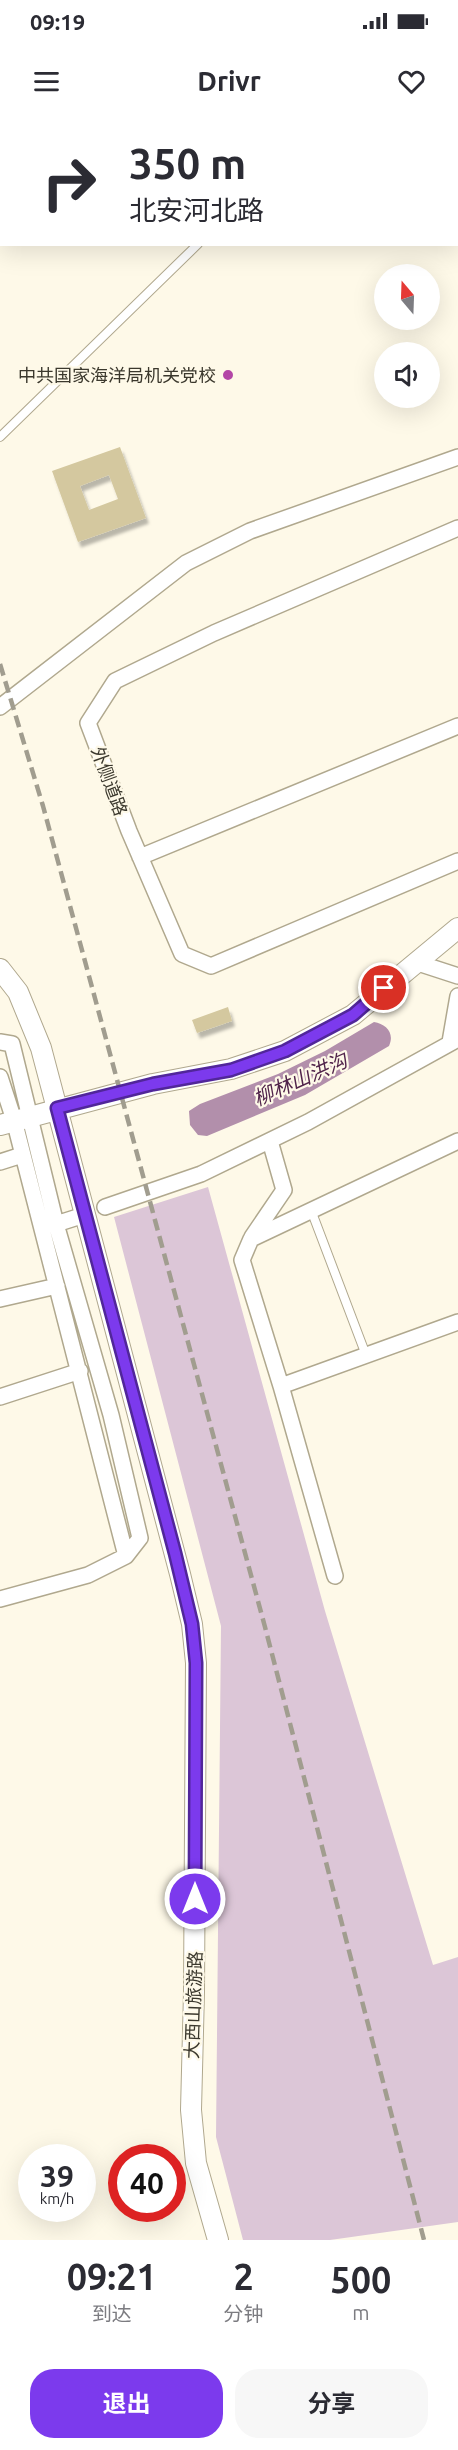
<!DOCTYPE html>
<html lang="zh">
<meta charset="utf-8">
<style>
:root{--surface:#fff;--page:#f7f7f7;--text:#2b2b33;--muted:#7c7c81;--accent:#7c3aed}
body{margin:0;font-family:Ubuntu,"Noto Sans SC",sans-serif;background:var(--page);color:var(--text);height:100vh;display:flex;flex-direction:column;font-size:22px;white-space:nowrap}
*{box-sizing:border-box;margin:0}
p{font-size:20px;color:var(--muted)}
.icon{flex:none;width:33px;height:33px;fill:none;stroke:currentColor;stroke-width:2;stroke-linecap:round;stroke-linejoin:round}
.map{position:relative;height:2120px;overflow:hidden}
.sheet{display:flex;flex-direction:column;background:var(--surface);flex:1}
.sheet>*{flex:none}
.guide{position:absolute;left:0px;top:0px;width:459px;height:126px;box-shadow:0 6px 24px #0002;background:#fff;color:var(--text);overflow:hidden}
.needle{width:39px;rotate:341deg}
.tools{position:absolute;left:374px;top:144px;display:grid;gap:12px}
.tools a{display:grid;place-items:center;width:66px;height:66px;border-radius:50%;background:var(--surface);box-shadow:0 6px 24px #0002;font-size:30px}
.speed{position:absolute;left:18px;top:2024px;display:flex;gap:12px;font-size:30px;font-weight:700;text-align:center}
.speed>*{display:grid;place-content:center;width:78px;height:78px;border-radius:50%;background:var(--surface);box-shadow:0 6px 24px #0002;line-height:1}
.speed small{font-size:15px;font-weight:400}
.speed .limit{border:9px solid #d22;background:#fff;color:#111}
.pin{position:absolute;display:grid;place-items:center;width:51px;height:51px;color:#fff;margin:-26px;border:3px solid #fff;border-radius:50%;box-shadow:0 2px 6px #0007}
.me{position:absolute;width:66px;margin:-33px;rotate:0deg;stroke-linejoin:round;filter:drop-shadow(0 0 4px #0008)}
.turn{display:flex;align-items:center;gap:21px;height:126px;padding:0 30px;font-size:27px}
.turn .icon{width:78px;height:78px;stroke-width:2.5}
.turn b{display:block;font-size:42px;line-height:51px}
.eta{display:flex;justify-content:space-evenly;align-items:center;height:102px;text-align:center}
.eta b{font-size:36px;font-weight:700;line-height:42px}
.action{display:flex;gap:12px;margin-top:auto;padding:12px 30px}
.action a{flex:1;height:69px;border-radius:24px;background:var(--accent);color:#fff;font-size:24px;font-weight:700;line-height:69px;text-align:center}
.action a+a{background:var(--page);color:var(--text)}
.status{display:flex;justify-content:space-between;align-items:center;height:42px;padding:0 30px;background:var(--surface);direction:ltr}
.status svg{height:16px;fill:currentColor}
header{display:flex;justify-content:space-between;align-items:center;height:78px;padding:0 30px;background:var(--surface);font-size:27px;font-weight:700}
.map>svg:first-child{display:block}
</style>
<div class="status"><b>09:19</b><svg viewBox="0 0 49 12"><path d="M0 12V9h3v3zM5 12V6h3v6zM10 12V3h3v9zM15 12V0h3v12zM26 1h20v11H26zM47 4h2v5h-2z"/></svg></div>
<header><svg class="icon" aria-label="menu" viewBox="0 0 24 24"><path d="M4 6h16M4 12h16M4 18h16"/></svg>Drivr<svg class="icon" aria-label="heart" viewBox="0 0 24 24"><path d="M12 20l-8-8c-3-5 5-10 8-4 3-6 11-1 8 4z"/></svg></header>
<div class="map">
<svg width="458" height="2120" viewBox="0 0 458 2120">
<defs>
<filter id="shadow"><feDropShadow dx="3" dy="5.5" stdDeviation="1.5" flood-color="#0004"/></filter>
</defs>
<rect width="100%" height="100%" fill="#fef9e8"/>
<!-- green -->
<path fill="#dcc6d7" d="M0,0H166L2,2L0,91Z
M208,1067L325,1491L433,1845L458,1837V2102L330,2120H243L216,2017L221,1506L114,1097Z"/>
<!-- water -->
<path fill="#b28fab" d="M374,902C386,904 395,913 389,926L305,975L207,1016L198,1015L190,1005L189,991L200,984L278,954L325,931Z"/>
<!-- building -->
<path fill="#d4c89f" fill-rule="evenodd" filter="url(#shadow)" d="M120,327L146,398L78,422L52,351ZM109,355L118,379L89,390L80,366Z
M228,887L232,901L197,913L192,900Z"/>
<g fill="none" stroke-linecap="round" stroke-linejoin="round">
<defs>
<path id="service" d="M295,2L296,0
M0,317L198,124
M311,1090L366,1235"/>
<path id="minor" d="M458,408L214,513L115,561L88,603L129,711L182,834L211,846L458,741
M0,587L186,443L250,411L458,337
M140,737L458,606
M415,842L458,856
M0,922L12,924L56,1104L111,1295L140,1418L126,1436L88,1455L0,1479
M450,922L458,876
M0,957L14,1000L126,1436
M0,1042L22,1035
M105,1087L201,1054L308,1002L458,919
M56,1104L78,1097
M252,1117L284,1070L270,1021
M0,1179L57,1166
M281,1266L458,1202
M0,1277L80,1251
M335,1456L281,1266L242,1140L251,1119L458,1021"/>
<path id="tertiary" d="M0,849L18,872L41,928L180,1454L192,1504L196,1543L194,1872L191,1990L196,2043L218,2120
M0,1005L153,964L231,949L285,931L353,895L458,808"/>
</defs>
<!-- service casing -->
<use href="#service" stroke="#b0a88e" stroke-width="10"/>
<!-- minor casing -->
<use href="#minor" stroke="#b0a88e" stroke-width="18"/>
<!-- tertiary casing -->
<use href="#tertiary" stroke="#b0a88e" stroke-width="22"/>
<!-- service -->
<use href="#service" stroke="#fff" stroke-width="8"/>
<!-- minor -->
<use href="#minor" stroke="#fff" stroke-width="15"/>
<!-- tertiary -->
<use href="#tertiary" stroke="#fff" stroke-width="20"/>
<!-- rail -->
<path stroke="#a19d8f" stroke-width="4.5" stroke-dasharray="12 6" stroke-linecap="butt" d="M0,544L43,686L265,1507L424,2120"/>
</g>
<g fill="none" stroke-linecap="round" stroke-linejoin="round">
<defs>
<path id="route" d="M195,1779L196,1543L192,1504L175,1433L57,988L153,964L231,950L285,931L353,895L384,868"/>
</defs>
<!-- route casing -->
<use href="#route" stroke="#51269a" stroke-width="15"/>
<!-- route -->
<use href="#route" stroke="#7c3aed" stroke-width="10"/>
</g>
<!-- markers -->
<circle fill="#b346a6" stroke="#fef9e8" stroke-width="2" cx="228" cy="255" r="6"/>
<g text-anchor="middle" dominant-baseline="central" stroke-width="4.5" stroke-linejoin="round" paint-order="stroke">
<!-- poi labels -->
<g font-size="18" fill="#3b382d" stroke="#fef9e8" text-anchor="end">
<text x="216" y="255">中共国家海洋局机关党校</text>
</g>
<!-- street labels -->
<g font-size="18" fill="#3b382d" stroke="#fef9e8">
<text transform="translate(110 661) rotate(70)">外侧道路</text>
<text transform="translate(193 1885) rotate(-88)">大西山旅游路</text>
</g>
<!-- water labels -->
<g font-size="20" font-style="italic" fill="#51244b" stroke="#fef9e8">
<text transform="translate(300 959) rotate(-24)">柳林山洪沟</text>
</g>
</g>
</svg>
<div class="tools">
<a><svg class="needle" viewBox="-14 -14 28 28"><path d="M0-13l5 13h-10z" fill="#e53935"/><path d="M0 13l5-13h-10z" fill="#7c7c81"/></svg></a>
<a><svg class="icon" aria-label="sound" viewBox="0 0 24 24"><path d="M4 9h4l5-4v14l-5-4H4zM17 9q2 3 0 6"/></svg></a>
</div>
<div class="speed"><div>39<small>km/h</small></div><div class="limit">40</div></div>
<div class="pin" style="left:384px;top:868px;background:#d93025"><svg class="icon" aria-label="arrive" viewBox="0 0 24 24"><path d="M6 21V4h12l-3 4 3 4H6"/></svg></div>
<svg class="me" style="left:195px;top:1779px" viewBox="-20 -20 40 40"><circle r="17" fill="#7c3aed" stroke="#fff" stroke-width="3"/><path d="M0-11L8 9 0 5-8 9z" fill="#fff"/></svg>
<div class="guide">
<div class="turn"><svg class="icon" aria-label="right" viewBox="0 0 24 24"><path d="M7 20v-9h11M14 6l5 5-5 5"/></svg><div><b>350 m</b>北安河北路</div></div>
</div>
</div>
<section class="sheet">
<div class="eta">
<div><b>09:21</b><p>到达</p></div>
<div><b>2</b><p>分钟</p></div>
<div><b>500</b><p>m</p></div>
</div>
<div class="action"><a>退出</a><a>分享</a></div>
</section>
